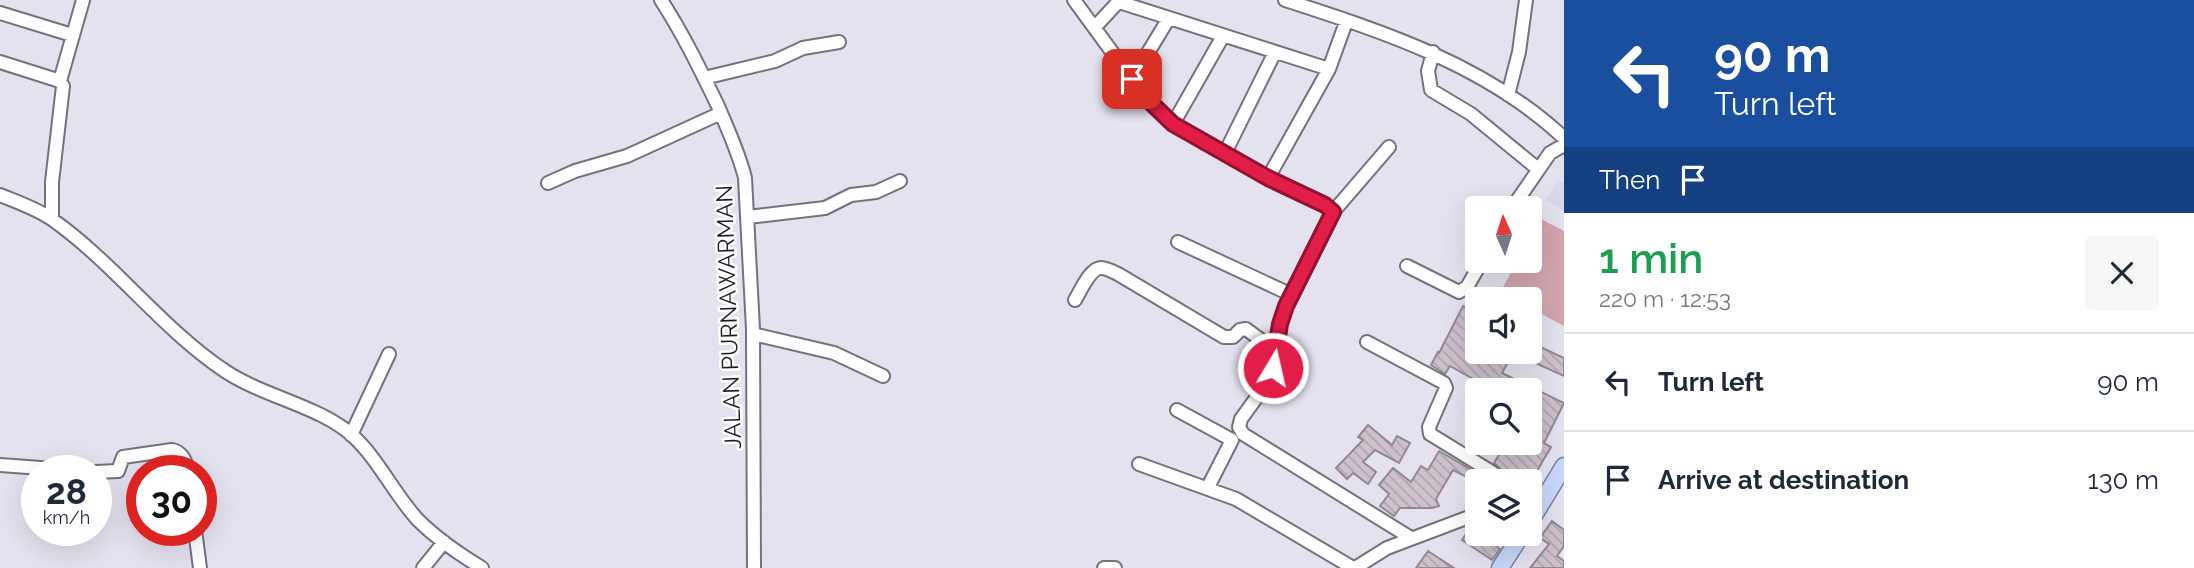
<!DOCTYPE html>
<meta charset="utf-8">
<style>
:root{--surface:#fff;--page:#f6f6f7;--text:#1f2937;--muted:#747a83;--line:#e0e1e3}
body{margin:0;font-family:Raleway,sans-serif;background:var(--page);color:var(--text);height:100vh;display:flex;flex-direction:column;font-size:26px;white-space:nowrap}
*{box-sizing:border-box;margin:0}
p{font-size:23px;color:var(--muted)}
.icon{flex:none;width:38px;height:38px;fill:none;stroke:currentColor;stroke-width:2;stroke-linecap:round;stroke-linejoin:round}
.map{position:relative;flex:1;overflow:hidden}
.side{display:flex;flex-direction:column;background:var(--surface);width:630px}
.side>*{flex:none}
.guide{background:#1a4fa0;color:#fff;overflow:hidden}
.needle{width:46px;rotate:357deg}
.buttons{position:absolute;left:1465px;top:196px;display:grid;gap:14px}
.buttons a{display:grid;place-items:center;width:77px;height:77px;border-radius:7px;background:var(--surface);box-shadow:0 7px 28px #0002;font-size:35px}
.speed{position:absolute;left:21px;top:455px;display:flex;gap:14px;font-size:35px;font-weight:700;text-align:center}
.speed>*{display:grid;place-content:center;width:91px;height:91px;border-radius:50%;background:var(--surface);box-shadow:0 7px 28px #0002;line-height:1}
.speed small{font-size:18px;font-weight:400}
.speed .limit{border:10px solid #d22;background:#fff;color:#111}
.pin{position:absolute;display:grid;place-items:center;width:60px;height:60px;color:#fff;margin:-30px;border-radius:14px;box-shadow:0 4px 10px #0006}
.me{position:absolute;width:77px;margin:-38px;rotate:9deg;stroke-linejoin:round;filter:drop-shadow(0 0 5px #0008)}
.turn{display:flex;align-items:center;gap:24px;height:147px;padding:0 35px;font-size:32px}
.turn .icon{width:91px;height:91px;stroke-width:2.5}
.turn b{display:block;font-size:49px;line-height:60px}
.then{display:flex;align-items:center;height:66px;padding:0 35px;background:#0003;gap:14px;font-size:26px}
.round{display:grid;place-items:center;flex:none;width:74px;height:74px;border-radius:7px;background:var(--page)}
.overview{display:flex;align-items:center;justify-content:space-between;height:119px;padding:0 35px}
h1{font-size:42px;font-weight:600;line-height:52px;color:#1e9e55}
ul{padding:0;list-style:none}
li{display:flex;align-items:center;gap:21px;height:98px;padding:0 35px;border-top:2px solid var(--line)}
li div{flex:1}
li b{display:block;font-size:26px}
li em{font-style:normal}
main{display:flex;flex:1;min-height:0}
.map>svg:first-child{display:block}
</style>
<main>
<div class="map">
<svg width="1564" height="568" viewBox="0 0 1564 568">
<defs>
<pattern id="building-back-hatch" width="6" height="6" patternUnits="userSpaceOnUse" patternTransform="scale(1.75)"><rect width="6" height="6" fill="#cdc1cb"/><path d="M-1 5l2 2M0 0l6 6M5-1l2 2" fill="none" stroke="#b0a5ae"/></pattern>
</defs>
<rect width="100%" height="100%" fill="#e5e2ef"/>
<!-- built -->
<path fill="#dcd6eb" d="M1558,180L1564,183V211L1546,200Z"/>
<!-- garden -->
<path fill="#d3a5ae" d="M1539,218L1564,231V326L1530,308V299H1513L1500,293L1517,261H1530V237Z"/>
<!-- building -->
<path fill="url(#building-back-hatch)" stroke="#938891" stroke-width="2" d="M1463,306L1477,313L1469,330L1477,335V352H1530V342L1564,358V376L1513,353L1502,373L1564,403L1544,443L1551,447L1531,481H1513L1494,463L1506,443H1530V425L1537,411L1530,408V390H1493L1450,366L1445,374L1431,365L1438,352L1439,353Z
M1368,425L1392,445L1397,436L1410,443L1399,463L1375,450L1363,462L1376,472L1368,484L1353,473L1347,479L1336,468L1363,440L1358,437Z
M1439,451L1477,473L1473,480L1453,470L1436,499L1439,506L1432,508H1400L1394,516L1380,506L1389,494L1379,485L1393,468L1411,482L1421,466L1428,470Z
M1552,521L1564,530V546L1557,556L1564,561V568H1530L1549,544L1540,538Z
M1470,528L1500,549L1492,560L1462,540Z
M1428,551L1454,568H1416Z"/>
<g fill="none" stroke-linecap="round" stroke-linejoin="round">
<defs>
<path id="minor" d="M661,0C683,34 700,69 718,106C728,130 739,153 745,178L753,329L754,568
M1074,0L1145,97L1173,124L1268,178L1325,205L1333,212L1286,307L1280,324L1270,379L1241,419L1239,427L1243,434L1411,538
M1285,0C1384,32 1486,65 1564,138
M1119,2L1329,69
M0,13L72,35
M1095,27L1120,0
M1433,52L1428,71L1431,90L1471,114L1538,169
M0,62L60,81L63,86L52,182V219
M704,78L775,61L803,48L839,42
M1132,79L1169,18
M60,81L83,0
M1508,95L1519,52L1526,0
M1173,124L1223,36
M1225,153L1275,52
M1268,178L1329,69L1346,22
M548,183L575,171L627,156L721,113
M0,195C17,202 38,209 53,220C115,264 161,328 225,371C264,397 320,406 353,436C379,460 394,494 418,520C437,539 459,554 482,568
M1512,208L1550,153L1564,145
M1333,212L1389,147
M748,217L825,208L851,195L876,192L900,181
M1178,242L1292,295
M1407,266L1459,292L1467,287L1482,261
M1075,300C1080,292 1090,268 1101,268C1106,268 1114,272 1118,274L1224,337H1233L1240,330L1246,329L1276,351
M753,334L834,353L883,376
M1367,342L1444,383L1446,388L1429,427L1430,434L1495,474L1499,481
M1177,410L1232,440L1208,487
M351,435L389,354
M1139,464L1236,499L1353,568
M0,465L81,471
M96,472L118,471L123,457L172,450C182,452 186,461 188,471
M195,530L200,568
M423,568L444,542
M1104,568H1115
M1355,568L1387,548L1477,514"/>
<path id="major" d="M1530,522L1564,466
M1500,568L1522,534"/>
</defs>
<!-- minor casing -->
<use href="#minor" stroke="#75717d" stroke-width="16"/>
<!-- major casing -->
<use href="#major" stroke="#7383aa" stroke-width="19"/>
<!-- minor -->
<use href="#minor" stroke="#fff" stroke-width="12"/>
<!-- major -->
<use href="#major" stroke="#c7d6f9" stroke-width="16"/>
</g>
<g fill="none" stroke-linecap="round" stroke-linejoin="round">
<defs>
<path id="route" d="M1132,79L1145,97L1173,124L1268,178L1325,205L1333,212L1286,306L1280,324L1273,368"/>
</defs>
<!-- route casing -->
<use href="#route" stroke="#92132f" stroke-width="18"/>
<!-- route -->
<use href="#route" stroke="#e11d48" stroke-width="12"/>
</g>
<g text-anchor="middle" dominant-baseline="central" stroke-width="5" stroke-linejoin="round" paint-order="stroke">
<!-- street labels -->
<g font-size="23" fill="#1d1c20" stroke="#fff">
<text transform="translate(728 317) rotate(-92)">JALAN PURNAWARMAN</text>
</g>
</g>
</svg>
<div class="buttons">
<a><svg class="needle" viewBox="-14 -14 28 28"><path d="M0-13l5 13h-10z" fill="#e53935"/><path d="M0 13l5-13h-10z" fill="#747a83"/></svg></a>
<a><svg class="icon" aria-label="sound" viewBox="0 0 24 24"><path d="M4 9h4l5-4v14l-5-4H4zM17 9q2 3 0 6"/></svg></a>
<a><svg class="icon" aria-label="search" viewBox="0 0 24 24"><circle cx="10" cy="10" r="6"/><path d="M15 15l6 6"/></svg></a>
<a><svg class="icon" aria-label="layers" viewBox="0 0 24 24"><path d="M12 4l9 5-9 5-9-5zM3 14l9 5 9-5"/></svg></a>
</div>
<div class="speed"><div>28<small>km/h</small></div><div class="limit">30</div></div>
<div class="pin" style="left:1132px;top:79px;background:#d93025"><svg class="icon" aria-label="arrive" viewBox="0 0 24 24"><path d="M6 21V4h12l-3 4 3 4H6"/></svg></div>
<svg class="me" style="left:1273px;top:368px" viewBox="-20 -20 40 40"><circle r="17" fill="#e11d48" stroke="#fff" stroke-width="3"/><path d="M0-11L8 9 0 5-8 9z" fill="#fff"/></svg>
</div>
<section class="side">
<div class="guide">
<div class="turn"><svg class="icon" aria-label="left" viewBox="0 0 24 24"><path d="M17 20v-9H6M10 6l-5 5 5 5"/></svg><div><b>90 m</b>Turn left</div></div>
<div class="then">Then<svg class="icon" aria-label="arrive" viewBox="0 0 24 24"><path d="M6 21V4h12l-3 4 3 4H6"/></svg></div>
</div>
<div class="overview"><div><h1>1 min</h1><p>220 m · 12:53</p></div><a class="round"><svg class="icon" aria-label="close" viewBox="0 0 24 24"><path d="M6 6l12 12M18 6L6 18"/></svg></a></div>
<ul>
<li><svg class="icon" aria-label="left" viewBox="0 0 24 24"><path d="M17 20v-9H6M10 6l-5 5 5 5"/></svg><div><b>Turn left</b></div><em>90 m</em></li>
<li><svg class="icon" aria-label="arrive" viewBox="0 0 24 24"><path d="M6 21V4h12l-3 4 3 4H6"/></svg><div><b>Arrive at destination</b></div><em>130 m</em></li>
</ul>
</section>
</main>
